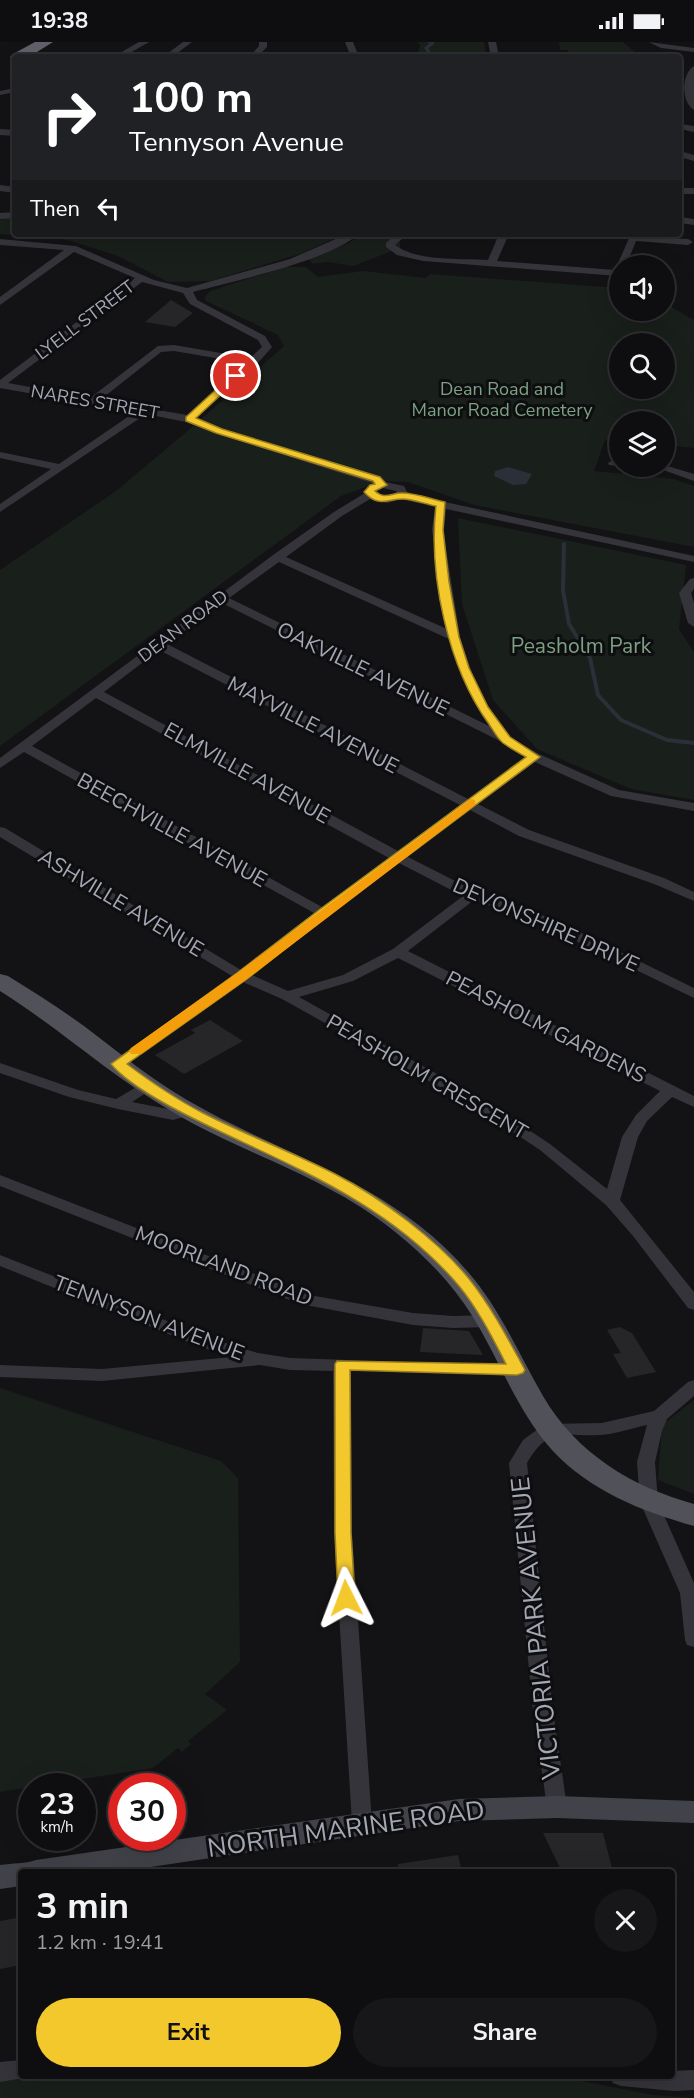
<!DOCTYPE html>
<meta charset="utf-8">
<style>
:root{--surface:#0e0e10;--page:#171719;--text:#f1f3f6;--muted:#9b9c9f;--line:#2e2e30;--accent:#f3c82d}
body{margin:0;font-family:"Nunito Sans",sans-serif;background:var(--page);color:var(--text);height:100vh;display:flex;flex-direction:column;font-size:22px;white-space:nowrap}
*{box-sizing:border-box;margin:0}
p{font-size:20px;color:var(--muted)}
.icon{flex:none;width:33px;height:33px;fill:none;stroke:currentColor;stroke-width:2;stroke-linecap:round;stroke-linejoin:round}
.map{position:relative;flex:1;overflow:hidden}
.drawer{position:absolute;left:18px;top:1827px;width:657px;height:210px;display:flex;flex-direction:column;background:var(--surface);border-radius:6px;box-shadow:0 6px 24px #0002,0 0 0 2px var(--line)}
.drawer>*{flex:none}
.top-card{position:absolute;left:12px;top:12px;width:670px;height:183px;border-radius:6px;box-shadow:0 6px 24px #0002,0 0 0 2px var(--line);background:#202124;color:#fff;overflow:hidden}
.tools{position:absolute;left:609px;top:213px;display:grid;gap:12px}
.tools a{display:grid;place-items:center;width:66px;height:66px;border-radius:50%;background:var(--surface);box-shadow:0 6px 24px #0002,0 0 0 2px var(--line);font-size:30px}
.speed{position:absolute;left:18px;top:1731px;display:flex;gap:12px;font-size:30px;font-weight:700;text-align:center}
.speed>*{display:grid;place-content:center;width:78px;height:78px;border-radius:50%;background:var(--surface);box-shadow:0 6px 24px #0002,0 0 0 2px var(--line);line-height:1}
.speed small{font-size:15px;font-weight:400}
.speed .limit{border:9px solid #d22;background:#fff;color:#111}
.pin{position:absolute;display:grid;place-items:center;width:51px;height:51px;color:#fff;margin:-26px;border:3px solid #fff;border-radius:50%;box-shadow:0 2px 6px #0007}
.me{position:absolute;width:66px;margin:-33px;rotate:357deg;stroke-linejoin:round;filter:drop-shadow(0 0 4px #0008)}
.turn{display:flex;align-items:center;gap:21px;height:126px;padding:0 18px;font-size:27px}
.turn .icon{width:78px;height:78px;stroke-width:2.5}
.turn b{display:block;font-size:42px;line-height:51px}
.then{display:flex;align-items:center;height:57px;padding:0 18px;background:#0003;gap:12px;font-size:22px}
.round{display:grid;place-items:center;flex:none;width:63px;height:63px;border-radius:32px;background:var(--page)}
.head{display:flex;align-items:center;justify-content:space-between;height:102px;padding:0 18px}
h1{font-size:36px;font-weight:700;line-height:45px}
.button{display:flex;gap:12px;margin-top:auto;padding:12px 18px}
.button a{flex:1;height:69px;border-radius:36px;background:var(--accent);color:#111;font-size:24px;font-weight:700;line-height:69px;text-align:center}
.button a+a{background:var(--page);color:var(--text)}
.status{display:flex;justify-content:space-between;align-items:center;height:42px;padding:0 30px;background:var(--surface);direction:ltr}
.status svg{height:16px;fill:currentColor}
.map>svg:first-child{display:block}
</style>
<div class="status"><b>19:38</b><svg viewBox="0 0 49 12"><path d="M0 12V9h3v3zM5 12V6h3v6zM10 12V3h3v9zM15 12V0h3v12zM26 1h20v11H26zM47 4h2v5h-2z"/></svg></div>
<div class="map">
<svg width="694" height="2056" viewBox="0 0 694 2056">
<rect width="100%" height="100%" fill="#131315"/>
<!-- green -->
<path fill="#191f1b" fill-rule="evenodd" d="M417,0H484L487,15H417L420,3Z
M559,0H623L635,10L651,14L568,15V8H560Z
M15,174V192H344L300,212L210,239L168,240L118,214L68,198L0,192V178Z
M362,192H409L400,199V206L353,224L327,220L312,222L309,217L349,201Z
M285,225H306L318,235L363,229L426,236L430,232L619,246L620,268H664L665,261L694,278V406L665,403L664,380H620L619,399L605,398L594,429L674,437L694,444V505L474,463L408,440L382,439L341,454L0,704V528L116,449L184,392L284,304L278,293L206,259L205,255L210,249ZM620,302H664V346H620Z
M458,476L686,523L679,587L694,610V758L631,747L537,707L493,658L462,562Z
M0,1346L221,1419L238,1436L240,1620L205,1652L227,1668L188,1699L191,1702L182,1710L178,1706L153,1726L0,1750Z
M694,1358V1452L658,1438L662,1383Z
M0,2033L555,2034L654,2053L694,2056H0Z"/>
<!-- water -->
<path fill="#293038" d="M508,425L532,432L526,442L513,443L494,434L495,429Z"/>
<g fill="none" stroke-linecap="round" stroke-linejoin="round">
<!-- stream-far1 -->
<path stroke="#293038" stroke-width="3" d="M427,15L429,10L426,6L433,1L429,0"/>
<!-- stream -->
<path stroke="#293038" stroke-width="4" d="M564,502L563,548L569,582L590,616L598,653L621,678L667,698L694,701"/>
</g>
<!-- building -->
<path fill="#262629" d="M171,258L193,271L175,285L145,280Z
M210,978L243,999L184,1032L155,1013L195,991L191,988Z
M620,1285L632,1291L656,1330L627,1336L613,1312L621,1311L607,1288Z
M423,1286L469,1289L483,1313L420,1310Z
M543,1791H603L613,1830H562Z
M458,1813L462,1830H398V1822Z
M16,1876L18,1884L21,1883V1923L0,1927V1879Z"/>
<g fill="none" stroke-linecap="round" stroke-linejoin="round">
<!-- street -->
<path fill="#34343a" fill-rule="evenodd" d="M139,0H149L123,15H113Z
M183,0H192L172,15H163Z
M259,0H267V5L257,15H249L259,4Z
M345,0H353L359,15H351Z
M488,0H496L499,15H491Z
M649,0L694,6V10L661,6Z
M694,24V68C681,60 681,32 694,24Z
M15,46V50L0,53V49Z
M680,82L694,84V90L680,87Z
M0,87L15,88V94L0,93Z
M680,109L694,113V119L680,115Z
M0,143L15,145V151L0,149Z
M680,146H694V152H680Z
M15,170V176L0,177V171Z
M680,175L694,177V183L680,181Z
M347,192H359C328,219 234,239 193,250L197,258L265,294L272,305L257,322L196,376L223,387L380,435L385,440L404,444L408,452L694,514V520L446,467L444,488L446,507L460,595L474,637L488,665L510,695L539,712L619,748L694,761V769L611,754L535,720L478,762L529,788L664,836L694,850V859L654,842L519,794L470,768L408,815L477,850L553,877L694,946V956L543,883L474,858L408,909L694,1054V1065L672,1055L647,1079L638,1095L620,1158L694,1250V1268L688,1266L633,1194L606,1163L540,1108L472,1063L282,957L243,940L123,1025H113L111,1022L113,1019L232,934L0,795V785L5,786L241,928L314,871L24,710L0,726V716L273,513L334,470L365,451L367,445L375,442L215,391L186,380L146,372L0,470V462L51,427L0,416V410L59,422L135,370L0,346V338L135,236L74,210L0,263V255L64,208L0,203V197L76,204L154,238L187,246L290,217ZM142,240L183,251L190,262L258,298L262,305L250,316L174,303L158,304L90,356L8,341ZM174,309L244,321L187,373L100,358L161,310ZM383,446L396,449L397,450L387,454L376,452V449ZM370,457L387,461L401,457L435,465L432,488L447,587L286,515L342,474ZM279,520L449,597C459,629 470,657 489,684L229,556ZM222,561L500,699L525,715L468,757L167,602ZM159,608L460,763L398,809L104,650ZM96,656L389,816L322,865L32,704ZM399,821L463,854L393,907L343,933L288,949L252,933ZM398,916L660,1049L636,1073L622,1095L607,1147L550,1102L482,1057L299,955L353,939Z
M396,192H407L395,203C418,220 459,216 488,218L499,192H509L497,219L615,228L630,194L688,197L693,200L688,203L636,199L626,224H620L618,234L423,219L397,213L386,205V201Z
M613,418H620V424L609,423L608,421Z
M664,423L694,432V439L652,424Z
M694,536V547L691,551L694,561V585L688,581L679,551L690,537Z
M0,1021L78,1048L116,1057L147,1039L155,1044L152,1047L132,1060L173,1068L189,1064L197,1069L194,1072L173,1078L118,1067L69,1055L0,1031Z
M0,1133L309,1253L413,1271L453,1274L491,1273L497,1275L499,1279L497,1283L491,1285L453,1286L413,1283L300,1262L0,1144Z
M0,1213L210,1296L258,1311L290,1316L523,1324L526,1328L523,1332L517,1334L351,1329L352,1491L372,1781L369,1787L362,1789L355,1787L352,1781L334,1491L333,1329L290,1328L260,1323L102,1339L0,1335V1323L102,1327L232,1315L198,1304L0,1224Z
M694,1338V1354L667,1377L662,1389L655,1420L658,1460L694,1541V1605L687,1603L685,1598L680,1551L640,1460L637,1420L647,1383C632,1386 616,1392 600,1393C563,1395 549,1383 527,1421L553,1669L567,1765L564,1771L557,1773L550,1771L547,1765L533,1669L509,1421L523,1398L545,1382L602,1381L654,1369L688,1340Z
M21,2018V2034L29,2035L0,2040V2020Z
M694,2028V2048L674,2049L621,2044L613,2041L610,2034H672V2029Z"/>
<!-- secondary -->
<path fill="#42434a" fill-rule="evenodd" d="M557,1754L694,1759V1781L557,1776L459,1779L117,1830H21V1844L0,1847V1823C13,1821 25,1822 36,1818L459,1757Z"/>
<!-- primary -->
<path fill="#505159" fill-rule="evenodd" d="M0,932L8,934C34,950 59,966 84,984C118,1010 151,1037 187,1058C285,1115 391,1140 468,1230C500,1267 519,1312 543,1354C576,1411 632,1445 694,1462V1484C641,1469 590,1449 552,1408C517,1369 500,1319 473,1275C452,1241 425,1214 394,1189C328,1135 243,1112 171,1069C111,1034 59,986 0,949Z"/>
<!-- highway -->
<path fill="#60616b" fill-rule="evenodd" d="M35,0H53L29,15H15V19L13,18L10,15L13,12Z"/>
</g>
<!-- route -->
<path fill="#f3c82d" stroke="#9e821d" stroke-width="1.5" d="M233,332L241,334L196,376L222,387L380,435L387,443L375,449C385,458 391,451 402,451C415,451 431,457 445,460L443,488L449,540L459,595L469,626L488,665L510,695L540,715L328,873L247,937L127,1022C151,1040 176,1057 203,1071C246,1093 292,1110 335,1132C380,1155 439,1199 470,1238C492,1266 508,1297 525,1328L523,1331L517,1333L350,1328L351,1491L355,1556L353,1561L346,1562L340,1561L338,1556L335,1491V1322L337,1319L506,1322C492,1295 478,1267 459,1244C398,1172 319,1136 236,1097C202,1081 134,1050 111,1022L237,931L319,868L526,715C519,711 510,706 503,701C497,696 493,688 489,682C448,626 428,533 436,464C425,462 413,457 403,457C386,457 379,466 364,450L370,443L375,442L373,439L216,391L186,379V375Z"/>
<!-- slow -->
<path fill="#f59e0b" d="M471,757L475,758V763L247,937L141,1012H131L129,1009L131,1006L237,931Z"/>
<g text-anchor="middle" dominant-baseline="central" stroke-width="6" stroke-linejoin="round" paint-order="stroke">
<!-- far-street labels -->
<g font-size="18" fill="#a4a8b5" stroke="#0e0e10">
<text transform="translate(85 278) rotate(-37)">LYELL STREET</text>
<text transform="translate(95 360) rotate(10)">NARES STREET</text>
<text transform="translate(183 584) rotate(-37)">DEAN ROAD</text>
</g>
<!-- far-park labels -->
<g font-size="18" fill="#7ba182" stroke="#0e0e10">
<text x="502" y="347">Dean Road and<tspan x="502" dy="21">Manor Road Cemetery</tspan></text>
</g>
<!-- park labels -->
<g font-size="21" fill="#7ba182" stroke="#0e0e10">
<text x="581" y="604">Peasholm Park</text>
</g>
<!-- street labels -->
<g font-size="21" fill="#a4a8b5" stroke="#0e0e10">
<text transform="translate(363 627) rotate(26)">OAKVILLE AVENUE</text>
<text transform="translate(313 683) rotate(27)">MAYVILLE AVENUE</text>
<text transform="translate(247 731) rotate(29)">ELMVILLE AVENUE</text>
<text transform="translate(172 788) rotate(29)">BEECHVILLE AVENUE</text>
<text transform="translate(121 861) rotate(31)">ASHVILLE AVENUE</text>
<text transform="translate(546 883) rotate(24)">DEVONSHIRE DRIVE</text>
<text transform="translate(546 985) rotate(27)">PEASHOLM GARDENS</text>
<text transform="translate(427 1035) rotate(30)">PEASHOLM CRESCENT</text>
<text transform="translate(224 1224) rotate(21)">MOORLAND ROAD</text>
<text transform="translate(149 1276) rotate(21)">TENNYSON AVENUE</text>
</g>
<!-- near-street labels -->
<g font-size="26" fill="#a4a8b5" stroke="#0e0e10">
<text transform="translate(536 1586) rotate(-96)">VICTORIA PARK AVENUE</text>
<text transform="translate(346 1787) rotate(-8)">NORTH MARINE ROAD</text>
</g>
</g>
</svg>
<div class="tools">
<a><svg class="icon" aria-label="sound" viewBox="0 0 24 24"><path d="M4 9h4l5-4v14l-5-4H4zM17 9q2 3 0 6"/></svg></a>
<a><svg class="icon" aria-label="search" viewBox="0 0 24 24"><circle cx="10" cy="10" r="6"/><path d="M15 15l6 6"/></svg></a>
<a><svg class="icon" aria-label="layers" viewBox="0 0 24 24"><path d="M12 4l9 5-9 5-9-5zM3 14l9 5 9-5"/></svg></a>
</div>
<div class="speed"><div>23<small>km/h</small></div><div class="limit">30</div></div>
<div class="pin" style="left:236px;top:334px;background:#d93025"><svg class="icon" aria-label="arrive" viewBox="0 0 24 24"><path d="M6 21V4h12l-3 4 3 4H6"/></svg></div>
<svg class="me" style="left:346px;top:1556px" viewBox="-20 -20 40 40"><path d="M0-17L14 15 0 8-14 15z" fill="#f3c82d" stroke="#fff" stroke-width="4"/></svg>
<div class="top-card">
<div class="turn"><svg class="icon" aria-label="right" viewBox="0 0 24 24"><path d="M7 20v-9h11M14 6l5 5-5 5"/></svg><div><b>100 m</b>Tennyson Avenue</div></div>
<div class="then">Then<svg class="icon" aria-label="left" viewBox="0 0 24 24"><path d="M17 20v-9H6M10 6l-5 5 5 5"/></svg></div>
</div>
<section class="drawer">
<div class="head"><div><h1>3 min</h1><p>1.2 km · 19:41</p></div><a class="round"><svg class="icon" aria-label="close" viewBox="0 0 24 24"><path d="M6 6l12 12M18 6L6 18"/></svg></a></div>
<div class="button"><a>Exit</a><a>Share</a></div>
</section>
</div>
